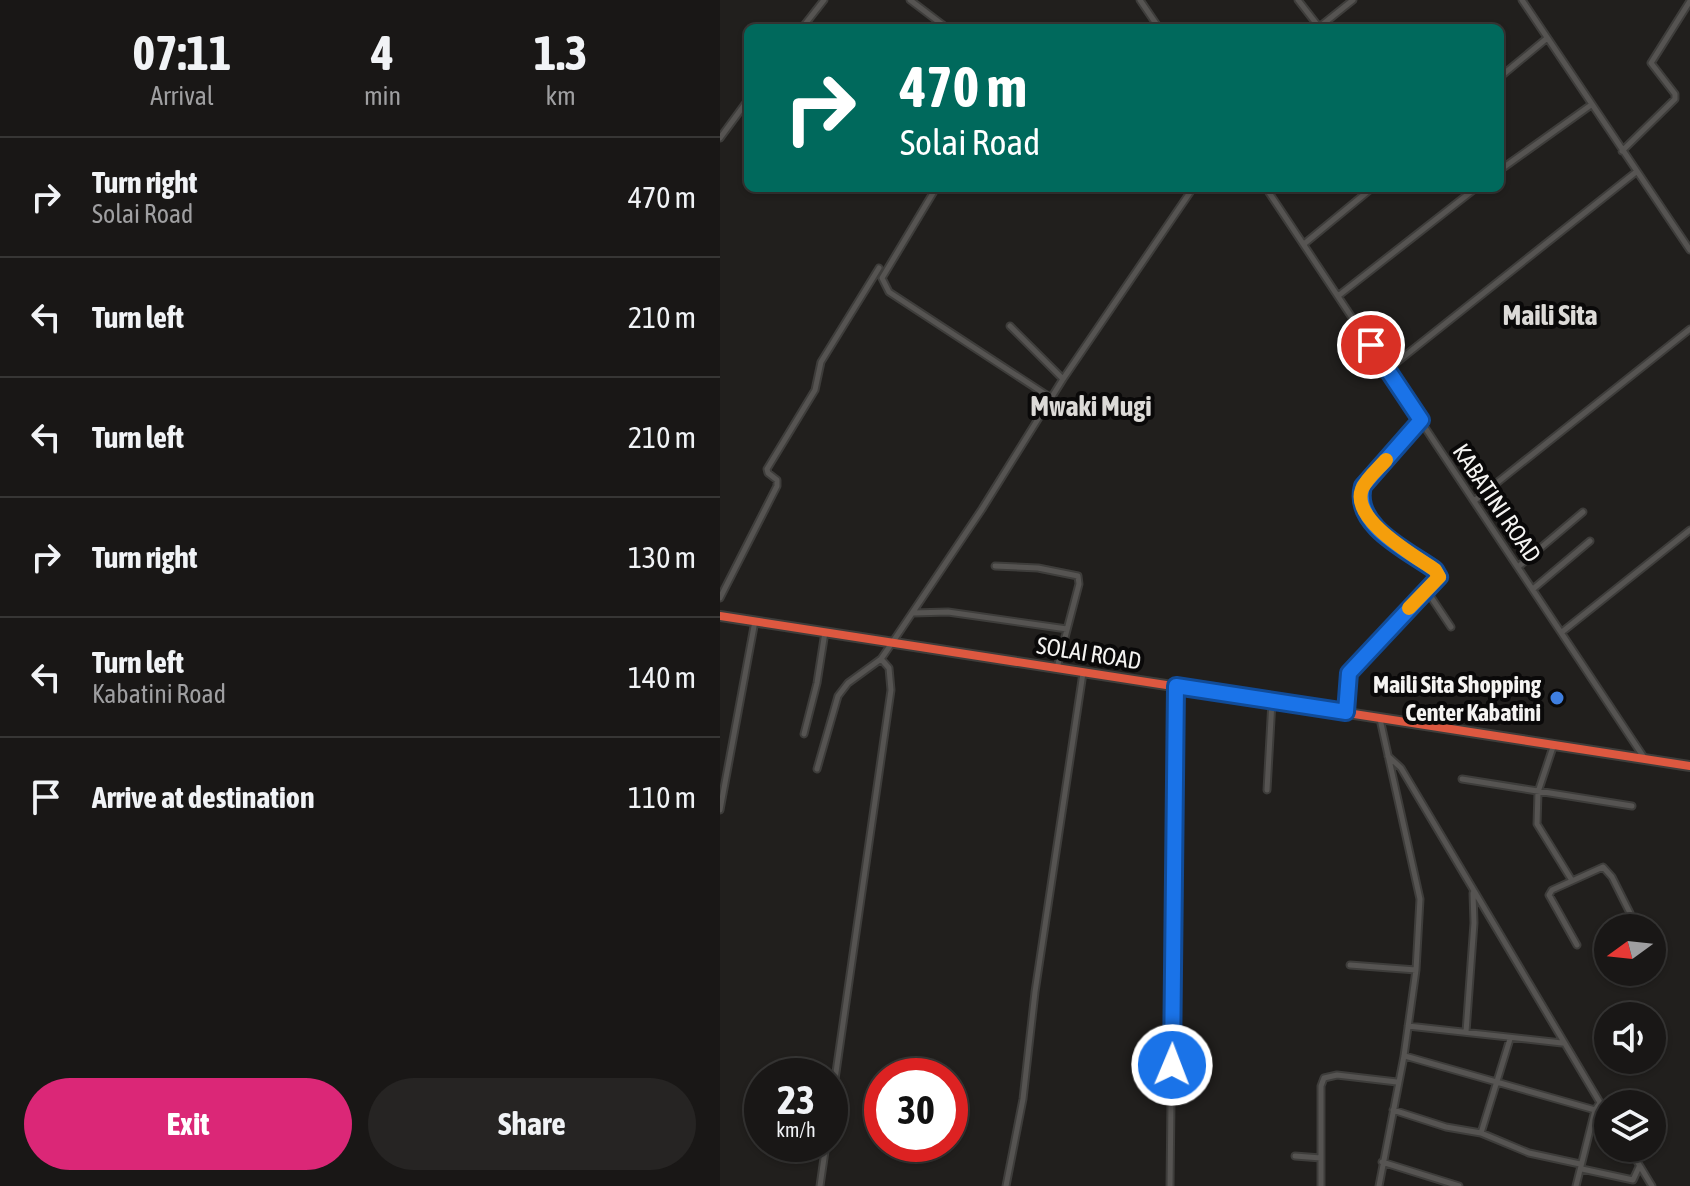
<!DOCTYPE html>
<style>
:root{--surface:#191716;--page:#262423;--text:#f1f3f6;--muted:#9f9fa1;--line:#373635;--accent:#db2777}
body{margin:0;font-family:"Asap Condensed",sans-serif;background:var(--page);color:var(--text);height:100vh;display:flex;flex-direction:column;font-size:30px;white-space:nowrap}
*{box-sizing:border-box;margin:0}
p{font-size:26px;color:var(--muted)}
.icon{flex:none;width:44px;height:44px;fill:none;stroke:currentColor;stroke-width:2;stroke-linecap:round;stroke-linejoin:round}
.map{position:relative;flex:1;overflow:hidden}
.side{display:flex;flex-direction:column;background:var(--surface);width:720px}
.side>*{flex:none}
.hud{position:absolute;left:24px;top:24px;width:760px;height:168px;border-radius:12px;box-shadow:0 2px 6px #0004,0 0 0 2px var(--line);background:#00695c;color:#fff;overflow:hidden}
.needle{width:52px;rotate:255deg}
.tools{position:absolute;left:874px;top:914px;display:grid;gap:16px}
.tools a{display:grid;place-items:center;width:72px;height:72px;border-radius:50%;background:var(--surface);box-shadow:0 2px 6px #0004,0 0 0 2px var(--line);font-size:40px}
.speed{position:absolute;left:24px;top:1058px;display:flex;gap:16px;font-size:40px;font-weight:700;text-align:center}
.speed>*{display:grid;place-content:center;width:104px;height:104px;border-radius:50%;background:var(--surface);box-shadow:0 2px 6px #0004,0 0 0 2px var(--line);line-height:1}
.speed small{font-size:20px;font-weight:400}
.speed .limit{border:12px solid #d22;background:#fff;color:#111}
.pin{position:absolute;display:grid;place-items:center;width:68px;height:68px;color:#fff;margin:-34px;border:4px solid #fff;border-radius:50%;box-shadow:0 2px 8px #0007}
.me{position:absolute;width:88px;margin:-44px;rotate:1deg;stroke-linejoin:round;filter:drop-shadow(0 0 6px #0008)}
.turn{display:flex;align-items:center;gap:28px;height:168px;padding:0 24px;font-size:36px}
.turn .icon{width:104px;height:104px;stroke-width:2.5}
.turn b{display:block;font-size:56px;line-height:68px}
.eta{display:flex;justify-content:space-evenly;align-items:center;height:136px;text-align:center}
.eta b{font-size:48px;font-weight:700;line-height:56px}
.button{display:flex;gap:16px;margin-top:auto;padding:16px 24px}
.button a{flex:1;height:92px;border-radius:48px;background:var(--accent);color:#fff;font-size:32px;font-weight:700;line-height:92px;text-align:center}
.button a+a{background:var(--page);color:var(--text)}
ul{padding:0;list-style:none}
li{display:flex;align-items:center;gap:24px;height:120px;padding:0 24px;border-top:2px solid var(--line)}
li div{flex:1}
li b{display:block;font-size:30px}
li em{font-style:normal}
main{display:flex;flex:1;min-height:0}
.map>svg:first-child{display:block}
</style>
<main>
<section class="side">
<div class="eta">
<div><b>07:11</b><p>Arrival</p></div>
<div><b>4</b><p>min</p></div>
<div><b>1.3</b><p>km</p></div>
</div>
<ul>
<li><svg class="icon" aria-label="right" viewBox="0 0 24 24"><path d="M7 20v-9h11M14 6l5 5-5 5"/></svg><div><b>Turn right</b><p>Solai Road</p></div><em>470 m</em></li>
<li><svg class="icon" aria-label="left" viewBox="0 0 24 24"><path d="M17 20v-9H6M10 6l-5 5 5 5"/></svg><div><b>Turn left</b></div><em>210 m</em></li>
<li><svg class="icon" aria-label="left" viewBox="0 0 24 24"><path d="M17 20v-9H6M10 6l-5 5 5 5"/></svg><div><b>Turn left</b></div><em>210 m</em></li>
<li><svg class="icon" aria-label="right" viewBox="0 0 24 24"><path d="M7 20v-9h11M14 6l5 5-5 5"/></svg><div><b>Turn right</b></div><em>130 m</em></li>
<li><svg class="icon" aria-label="left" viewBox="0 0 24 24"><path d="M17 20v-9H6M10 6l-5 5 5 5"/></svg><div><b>Turn left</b><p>Kabatini Road</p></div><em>140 m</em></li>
<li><svg class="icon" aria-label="arrive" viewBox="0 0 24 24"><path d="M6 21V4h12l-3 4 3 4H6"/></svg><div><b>Arrive at destination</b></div><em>110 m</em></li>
</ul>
<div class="button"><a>Exit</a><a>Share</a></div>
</section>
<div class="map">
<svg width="970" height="1186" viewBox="0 0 970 1186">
<rect width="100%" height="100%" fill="#211f1d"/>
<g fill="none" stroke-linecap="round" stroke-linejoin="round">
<defs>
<path id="minor" d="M190,0L227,28
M420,0L439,28
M578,0L599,27
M802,0L970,250
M82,28L104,0
M598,28L633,0
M780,77L826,39
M0,138L28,100
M902,151L955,99V94L931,63L970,1
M780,170L871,105
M216,188L162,278L169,292L331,398
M546,188L925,759
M584,244L652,188
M618,296L756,188
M290,326L343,379
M667,370L916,172
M754,501L970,329
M275,566L318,568L358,576L359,584L337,668
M798,567L863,512
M813,589L870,541
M707,591L731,627
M0,598L57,486V480L48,473L47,469L95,390L101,362L159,268
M193,613L228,612L347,629
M842,632L970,530
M626,712L629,673L719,577L715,570C689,551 632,526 643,486L701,420
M84,734L97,683L105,632
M833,747L818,792L817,824L851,879
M668,756L681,768L888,1116
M97,769L118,696L128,683L161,659L172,643L262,509L343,379L473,188
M742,779L912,806
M547,790L552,701
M0,810L35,621
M857,945L829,895L832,890L883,867L892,877L910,913
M630,965L696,970
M688,1026L842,1043
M746,1032L754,923L753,893
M685,1056L875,1110L880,1103
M673,1110L726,1127L761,1133L809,1153L860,1164
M110,1114L171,690L169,668L161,659
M761,1133L790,1039
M909,1148L932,1186
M575,1156L601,1158V1186
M601,1158V1086L604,1078L617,1075L677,1082
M662,1162L739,1186
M862,1169L913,1180L919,1167
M100,1186L106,1144
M286,1186L303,1099L315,992L363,673
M450,1186L456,687
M659,1186L684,1056L696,970L700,899L660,719
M856,1186L875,1110"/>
<path id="highway" d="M0,616L970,766"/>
</defs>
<!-- minor casing -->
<use href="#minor" stroke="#3e3d3b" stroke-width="9"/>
<!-- highway casing -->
<use href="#highway" stroke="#3e3d3b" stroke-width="12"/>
<!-- minor -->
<use href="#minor" stroke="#565452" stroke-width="5"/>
<!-- highway -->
<use href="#highway" stroke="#dd5840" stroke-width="8"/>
</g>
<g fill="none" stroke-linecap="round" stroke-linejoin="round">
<defs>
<path id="route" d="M452,1065L456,686L626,712L629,673L719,577L715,570C689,551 632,526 643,486L701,420L651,345"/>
</defs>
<!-- route casing -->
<use href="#route" stroke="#114b97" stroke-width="20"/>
<!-- route -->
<use href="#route" stroke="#1a73e8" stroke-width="14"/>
<!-- slow -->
<path stroke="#f59e0b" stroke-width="14" d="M666,460C658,469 646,479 642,489C630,520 695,556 715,570L719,577L689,608"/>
</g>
<!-- markers -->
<circle fill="#3f7fe0" stroke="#0a0909" stroke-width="3" cx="837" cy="698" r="8"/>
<g text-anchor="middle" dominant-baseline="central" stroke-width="8" stroke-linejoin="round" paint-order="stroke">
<!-- street labels -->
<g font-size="24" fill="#f5f4f2" stroke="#0a0909">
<text transform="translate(777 503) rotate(56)">KABATINI ROAD</text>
<text transform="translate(369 653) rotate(9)">SOLAI ROAD</text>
</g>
<!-- poi labels -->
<g font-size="24" font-weight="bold" fill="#f5f4f2" stroke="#0a0909" text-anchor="end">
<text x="821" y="684">Maili Sita Shopping<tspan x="821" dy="28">Center Kabatini</tspan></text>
</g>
<!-- quarter labels -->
<g font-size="28" font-weight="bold" fill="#dcdad7" stroke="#0a0909">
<text x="830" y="315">Maili Sita</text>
<text x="371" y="406">Mwaki Mugi</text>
</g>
</g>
</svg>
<div class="tools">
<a><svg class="needle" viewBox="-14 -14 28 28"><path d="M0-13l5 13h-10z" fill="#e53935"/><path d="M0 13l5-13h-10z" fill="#9f9fa1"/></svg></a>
<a><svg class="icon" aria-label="sound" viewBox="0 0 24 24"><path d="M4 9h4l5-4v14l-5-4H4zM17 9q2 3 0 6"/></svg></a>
<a><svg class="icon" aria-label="layers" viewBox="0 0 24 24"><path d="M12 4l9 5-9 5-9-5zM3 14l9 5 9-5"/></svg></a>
</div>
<div class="speed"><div>23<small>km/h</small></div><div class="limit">30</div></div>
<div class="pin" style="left:651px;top:345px;background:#d93025"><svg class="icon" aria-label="arrive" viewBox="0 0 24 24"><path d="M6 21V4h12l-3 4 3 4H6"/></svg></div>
<svg class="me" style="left:452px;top:1065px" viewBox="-20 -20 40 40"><circle r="17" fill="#1a73e8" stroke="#fff" stroke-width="3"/><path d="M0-11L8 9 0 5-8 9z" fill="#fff"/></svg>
<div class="hud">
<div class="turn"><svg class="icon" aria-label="right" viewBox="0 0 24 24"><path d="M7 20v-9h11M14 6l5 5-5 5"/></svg><div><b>470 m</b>Solai Road</div></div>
</div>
</div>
</main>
